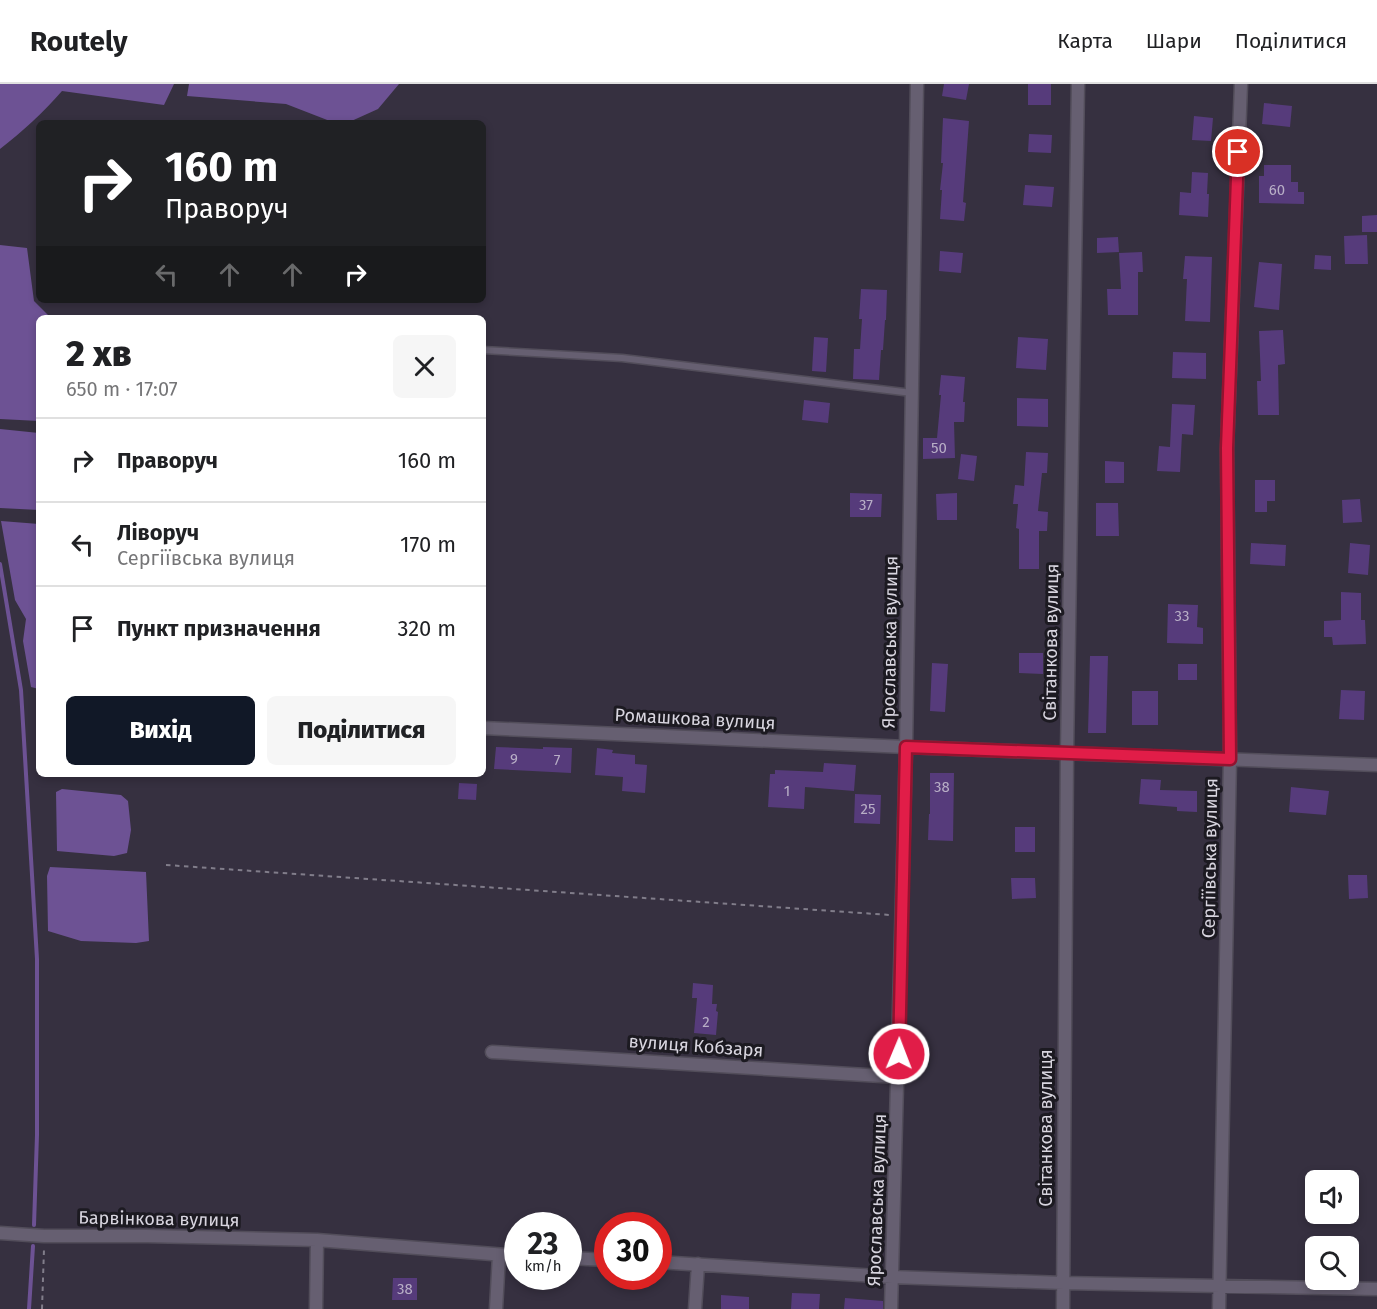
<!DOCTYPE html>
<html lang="uk">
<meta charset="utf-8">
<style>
:root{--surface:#fff;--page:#f6f6f6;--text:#202124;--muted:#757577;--line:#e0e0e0;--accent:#111827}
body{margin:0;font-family:"Fira Sans",sans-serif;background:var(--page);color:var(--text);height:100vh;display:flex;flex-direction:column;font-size:22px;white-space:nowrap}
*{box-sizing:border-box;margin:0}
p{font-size:20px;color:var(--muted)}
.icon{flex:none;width:33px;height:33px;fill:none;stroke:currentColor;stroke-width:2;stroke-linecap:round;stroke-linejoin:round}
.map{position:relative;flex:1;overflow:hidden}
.drawer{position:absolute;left:36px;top:231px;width:450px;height:462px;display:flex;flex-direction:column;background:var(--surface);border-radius:9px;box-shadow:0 3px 9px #0003}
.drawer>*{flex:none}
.guide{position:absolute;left:36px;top:36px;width:450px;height:183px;border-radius:9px;box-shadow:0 3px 9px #0003;background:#202124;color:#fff;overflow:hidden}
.tools{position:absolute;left:1305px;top:1086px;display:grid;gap:12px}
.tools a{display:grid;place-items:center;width:54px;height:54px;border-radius:9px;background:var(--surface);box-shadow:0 3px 9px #0003;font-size:30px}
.speed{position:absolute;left:504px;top:1128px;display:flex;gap:12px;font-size:30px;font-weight:700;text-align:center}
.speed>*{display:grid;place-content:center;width:78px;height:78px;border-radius:50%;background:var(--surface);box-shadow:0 3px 9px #0003;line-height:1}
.speed small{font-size:15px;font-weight:400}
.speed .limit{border:9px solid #d22;background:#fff;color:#111}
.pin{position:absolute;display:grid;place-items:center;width:51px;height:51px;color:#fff;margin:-26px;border:3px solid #fff;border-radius:50%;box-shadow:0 2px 6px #0007}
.me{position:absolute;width:66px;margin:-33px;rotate:1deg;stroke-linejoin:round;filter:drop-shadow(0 0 4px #0008)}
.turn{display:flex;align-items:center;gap:21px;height:126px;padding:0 30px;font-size:27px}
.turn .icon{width:78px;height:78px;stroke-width:2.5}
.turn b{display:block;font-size:42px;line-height:51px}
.lanes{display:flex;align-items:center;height:57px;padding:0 30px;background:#0003;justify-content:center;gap:30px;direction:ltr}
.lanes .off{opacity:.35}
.round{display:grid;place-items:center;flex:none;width:63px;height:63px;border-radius:9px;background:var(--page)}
.overview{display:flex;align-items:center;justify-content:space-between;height:102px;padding:0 30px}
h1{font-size:36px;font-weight:800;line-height:45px}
.action{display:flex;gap:12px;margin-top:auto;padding:12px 30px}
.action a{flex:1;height:69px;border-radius:9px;background:var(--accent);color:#fff;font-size:24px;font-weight:800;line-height:69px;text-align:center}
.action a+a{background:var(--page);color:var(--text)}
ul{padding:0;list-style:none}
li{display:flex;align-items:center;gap:18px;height:84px;padding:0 30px;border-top:2px solid var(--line)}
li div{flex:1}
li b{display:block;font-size:22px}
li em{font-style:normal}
header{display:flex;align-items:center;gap:36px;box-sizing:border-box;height:84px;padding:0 30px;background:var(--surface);border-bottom:2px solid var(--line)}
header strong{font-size:28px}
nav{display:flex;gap:33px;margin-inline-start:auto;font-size:21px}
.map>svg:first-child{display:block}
</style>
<header>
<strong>Routely</strong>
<nav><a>Карта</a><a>Шари</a><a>Поділитися</a></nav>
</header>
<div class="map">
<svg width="1377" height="1225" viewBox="0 0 1377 1225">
<rect width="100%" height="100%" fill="#363040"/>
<!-- water -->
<path fill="#6d5294" d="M0,0H174L164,21L62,7C43,29 23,47 0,65Z
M189,0H399L378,25L347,39H335L286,20L187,12Z
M0,161L27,164L34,217L51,234H39V337L0,335Z
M0,345L39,349V426L0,424Z
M1,437L39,440V605L31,603L23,557L26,535L15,516Z
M62,705L121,711L128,717L131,746L127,769L114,772L57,767L56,708Z
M50,783L146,788L149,857L136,859L81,857L48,847L47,792Z"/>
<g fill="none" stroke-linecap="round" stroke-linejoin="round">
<!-- stream -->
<path stroke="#6d5294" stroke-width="4" d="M0,480L21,606L37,875V1051L34,1141
M29,1225L33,1162"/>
</g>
<!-- building -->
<path fill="#563b7b" d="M944,0H969L966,16L942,12Z
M1028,0H1051V21H1028Z
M1264,19L1292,22L1290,43L1262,40Z
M1194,32L1213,34L1211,57L1192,56Z
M943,34L969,37L963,118L966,119L964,137L940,135L942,106H940L943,79H941Z
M1029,50L1052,51L1051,69L1028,68Z
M1264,81H1291V98H1298V108H1304V120L1259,119V92H1264Z
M1192,88L1208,89L1207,110H1209L1208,133L1179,131L1180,108L1191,109Z
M1025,101L1054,103L1052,123L1023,121Z
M1377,131V148H1362V132Z
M1367,151L1368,180H1345L1344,152Z
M1118,153L1119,168L1097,169V154Z
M940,167L963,169L961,189L939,187Z
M1142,168L1143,188H1138V231H1108L1107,205H1121L1119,169Z
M1315,171L1331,172V186L1314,185Z
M1185,172L1212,173L1210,238L1185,237L1187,195H1183Z
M1259,178L1282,180L1279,226L1254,223Z
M861,205L887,206L886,236H885L883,266H881L879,296L853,295L854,265H860L862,235H859Z
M1283,246L1285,280L1278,281L1279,331H1258L1257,297H1261L1259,247Z
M814,253L828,254L826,288L812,287Z
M1018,253L1048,255L1046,286L1016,284Z
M1173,268L1206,269V295L1172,294Z
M941,291L965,293L963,318H965L964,338H954L955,374L923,375V354H937L941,311H939Z
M1017,314L1048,315V343L1017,342Z
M804,316L830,319L828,339L802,336Z
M1172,320L1195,321L1193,351L1182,350L1180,388L1157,387L1159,362L1170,363Z
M1026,368L1048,369L1047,389H1042L1038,427L1048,428L1047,447H1039V485H1019V445L1016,444L1018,420H1013L1015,401L1024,402Z
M961,370L977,372L974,397L958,395Z
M1105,377L1124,378V399H1105Z
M1255,396H1275V417H1267V428H1255Z
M850,409L882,410L881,433H850Z
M957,409V436H937L936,410Z
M1360,415L1362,438L1343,439L1342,416Z
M1096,419H1118L1119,452H1096Z
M1251,459L1286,461L1285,482L1250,480Z
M1350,459L1370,461L1368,491L1348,489Z
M1341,508L1361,509V536H1365L1366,560L1333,561L1332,553H1324V537L1341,536Z
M1168,520L1198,521L1197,543L1203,544V560L1167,559Z
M1019,569H1043V590L1019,589Z
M1090,572H1108L1106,649H1088Z
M932,579L948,580L945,628L930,627Z
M1178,580H1197V596H1178Z
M1341,606L1365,607L1364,636L1339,635Z
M1132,607H1158V641H1132Z
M496,663L543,665V663L572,664L571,689L494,685Z
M597,664L613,666L612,669L635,671V680L647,681L645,709L622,707L623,693L595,691Z
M824,679L856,681L854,707L805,703L804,725L768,723L770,690H775V686L823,688Z
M930,689H954L953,757L928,756L929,730H930Z
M1141,695L1161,696L1160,706L1197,707V728L1177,727V723L1139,720Z
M459,699L477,700L476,716L458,715Z
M1291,703L1329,707L1326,731L1289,728Z
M855,710L881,711L880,740L854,739Z
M1015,743H1035V768H1015Z
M1348,791H1367L1368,814L1349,815Z
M1011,794H1035L1036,814L1012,815Z
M693,899L713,901L712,920H717L716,927L718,928L716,951L694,949L697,914H692Z
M393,1194H417V1216H392Z
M792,1209L820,1210L819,1225H791Z
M721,1211L749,1213V1225H721Z
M845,1214L883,1217V1225H844Z"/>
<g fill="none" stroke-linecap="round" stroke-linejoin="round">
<defs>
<path id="service" d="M483,266L622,274L912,309"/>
<path id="minor" d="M483,644L906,663L1377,681
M492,968L898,993
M0,1149L44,1152H147L317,1156L518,1172
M568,1174L608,1176
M658,1178L892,1193L1063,1199L1377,1205
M316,1225L317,1156
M496,1225L499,1171
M695,1225L698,1180
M891,1225L906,663L917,0
M1063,1225L1067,668L1078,0
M1219,1225L1230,675L1227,365L1241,0"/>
</defs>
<!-- service casing -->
<use href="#service" stroke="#524d5a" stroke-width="9"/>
<!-- minor casing -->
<use href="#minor" stroke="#524d5a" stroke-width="15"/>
<!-- path -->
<path stroke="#817d8a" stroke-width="2" stroke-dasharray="4.5 4.5" stroke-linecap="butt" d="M166,781L890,831
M42,1225L44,1165"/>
<!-- service -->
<use href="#service" stroke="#665f71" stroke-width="6"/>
<!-- minor -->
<use href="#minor" stroke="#665f71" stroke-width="12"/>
</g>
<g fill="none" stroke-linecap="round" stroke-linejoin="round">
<defs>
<path id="route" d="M899,970L906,663L1230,675L1227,364L1238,68"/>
</defs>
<!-- route casing -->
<use href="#route" stroke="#92132f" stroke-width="15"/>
<!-- route -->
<use href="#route" stroke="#e11d48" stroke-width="10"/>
</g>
<g text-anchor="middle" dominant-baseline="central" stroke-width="6" stroke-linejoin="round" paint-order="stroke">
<!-- number labels -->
<g font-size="15" fill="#b8aec6">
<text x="1277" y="106">60</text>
<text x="939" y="364">50</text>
<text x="866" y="421">37</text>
<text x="1182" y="532">33</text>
<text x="514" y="675">9</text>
<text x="557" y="676">7</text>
<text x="942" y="703">38</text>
<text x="787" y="707">1</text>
<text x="868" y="725">25</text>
<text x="706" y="938">2</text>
<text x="405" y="1205">38</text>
</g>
<!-- street labels -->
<g font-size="18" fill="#d8d5df" stroke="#1c1a21">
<text transform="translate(890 558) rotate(-89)">Ярославська вулиця</text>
<text transform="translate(1051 558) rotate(-89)">Світанкова вулиця</text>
<text transform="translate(695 635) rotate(3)">Ромашкова вулиця</text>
<text transform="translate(1210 774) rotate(-89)">Сергіївська вулиця</text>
<text transform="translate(696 962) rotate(4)">вулиця Кобзаря</text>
<text transform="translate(1046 1044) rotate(-90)">Світанкова вулиця</text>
<text transform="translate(877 1116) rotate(-88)">Ярославська вулиця</text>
<text transform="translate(159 1135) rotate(1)">Барвінкова вулиця</text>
</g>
</g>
</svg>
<div class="tools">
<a><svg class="icon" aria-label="sound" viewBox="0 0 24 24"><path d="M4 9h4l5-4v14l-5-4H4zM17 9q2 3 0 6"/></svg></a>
<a><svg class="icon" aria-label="search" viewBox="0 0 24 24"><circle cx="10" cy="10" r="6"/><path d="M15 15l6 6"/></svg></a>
</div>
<div class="speed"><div>23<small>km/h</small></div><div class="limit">30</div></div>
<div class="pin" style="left:1238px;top:68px;background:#d93025"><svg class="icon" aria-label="arrive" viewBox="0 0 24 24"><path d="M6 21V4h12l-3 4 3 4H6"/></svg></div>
<svg class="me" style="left:899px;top:970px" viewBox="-20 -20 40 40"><circle r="17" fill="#e11d48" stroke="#fff" stroke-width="3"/><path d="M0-11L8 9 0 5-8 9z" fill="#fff"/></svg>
<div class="guide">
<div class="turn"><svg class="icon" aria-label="right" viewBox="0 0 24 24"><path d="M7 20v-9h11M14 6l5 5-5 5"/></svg><div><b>160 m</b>Праворуч</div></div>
<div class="lanes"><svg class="icon off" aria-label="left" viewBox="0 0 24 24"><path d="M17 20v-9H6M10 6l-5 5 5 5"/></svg><svg class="icon off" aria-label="ahead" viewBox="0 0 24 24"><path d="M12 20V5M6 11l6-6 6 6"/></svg><svg class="icon off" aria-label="ahead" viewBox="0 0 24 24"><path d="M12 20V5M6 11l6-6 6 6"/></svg><svg class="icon" aria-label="right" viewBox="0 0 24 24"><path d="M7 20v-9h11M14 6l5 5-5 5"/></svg></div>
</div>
<section class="drawer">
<div class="overview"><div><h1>2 хв</h1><p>650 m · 17:07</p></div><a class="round"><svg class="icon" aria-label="close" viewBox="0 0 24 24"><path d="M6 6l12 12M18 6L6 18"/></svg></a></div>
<ul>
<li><svg class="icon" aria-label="right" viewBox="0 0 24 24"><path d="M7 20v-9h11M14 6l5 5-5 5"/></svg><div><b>Праворуч</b></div><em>160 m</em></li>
<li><svg class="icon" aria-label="left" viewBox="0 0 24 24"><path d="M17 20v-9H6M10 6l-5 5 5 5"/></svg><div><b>Ліворуч</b><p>Сергіївська вулиця</p></div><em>170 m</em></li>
<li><svg class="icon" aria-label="arrive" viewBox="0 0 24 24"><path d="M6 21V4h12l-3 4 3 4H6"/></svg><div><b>Пункт призначення</b></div><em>320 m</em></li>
</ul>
<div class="action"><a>Вихід</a><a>Поділитися</a></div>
</section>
</div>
